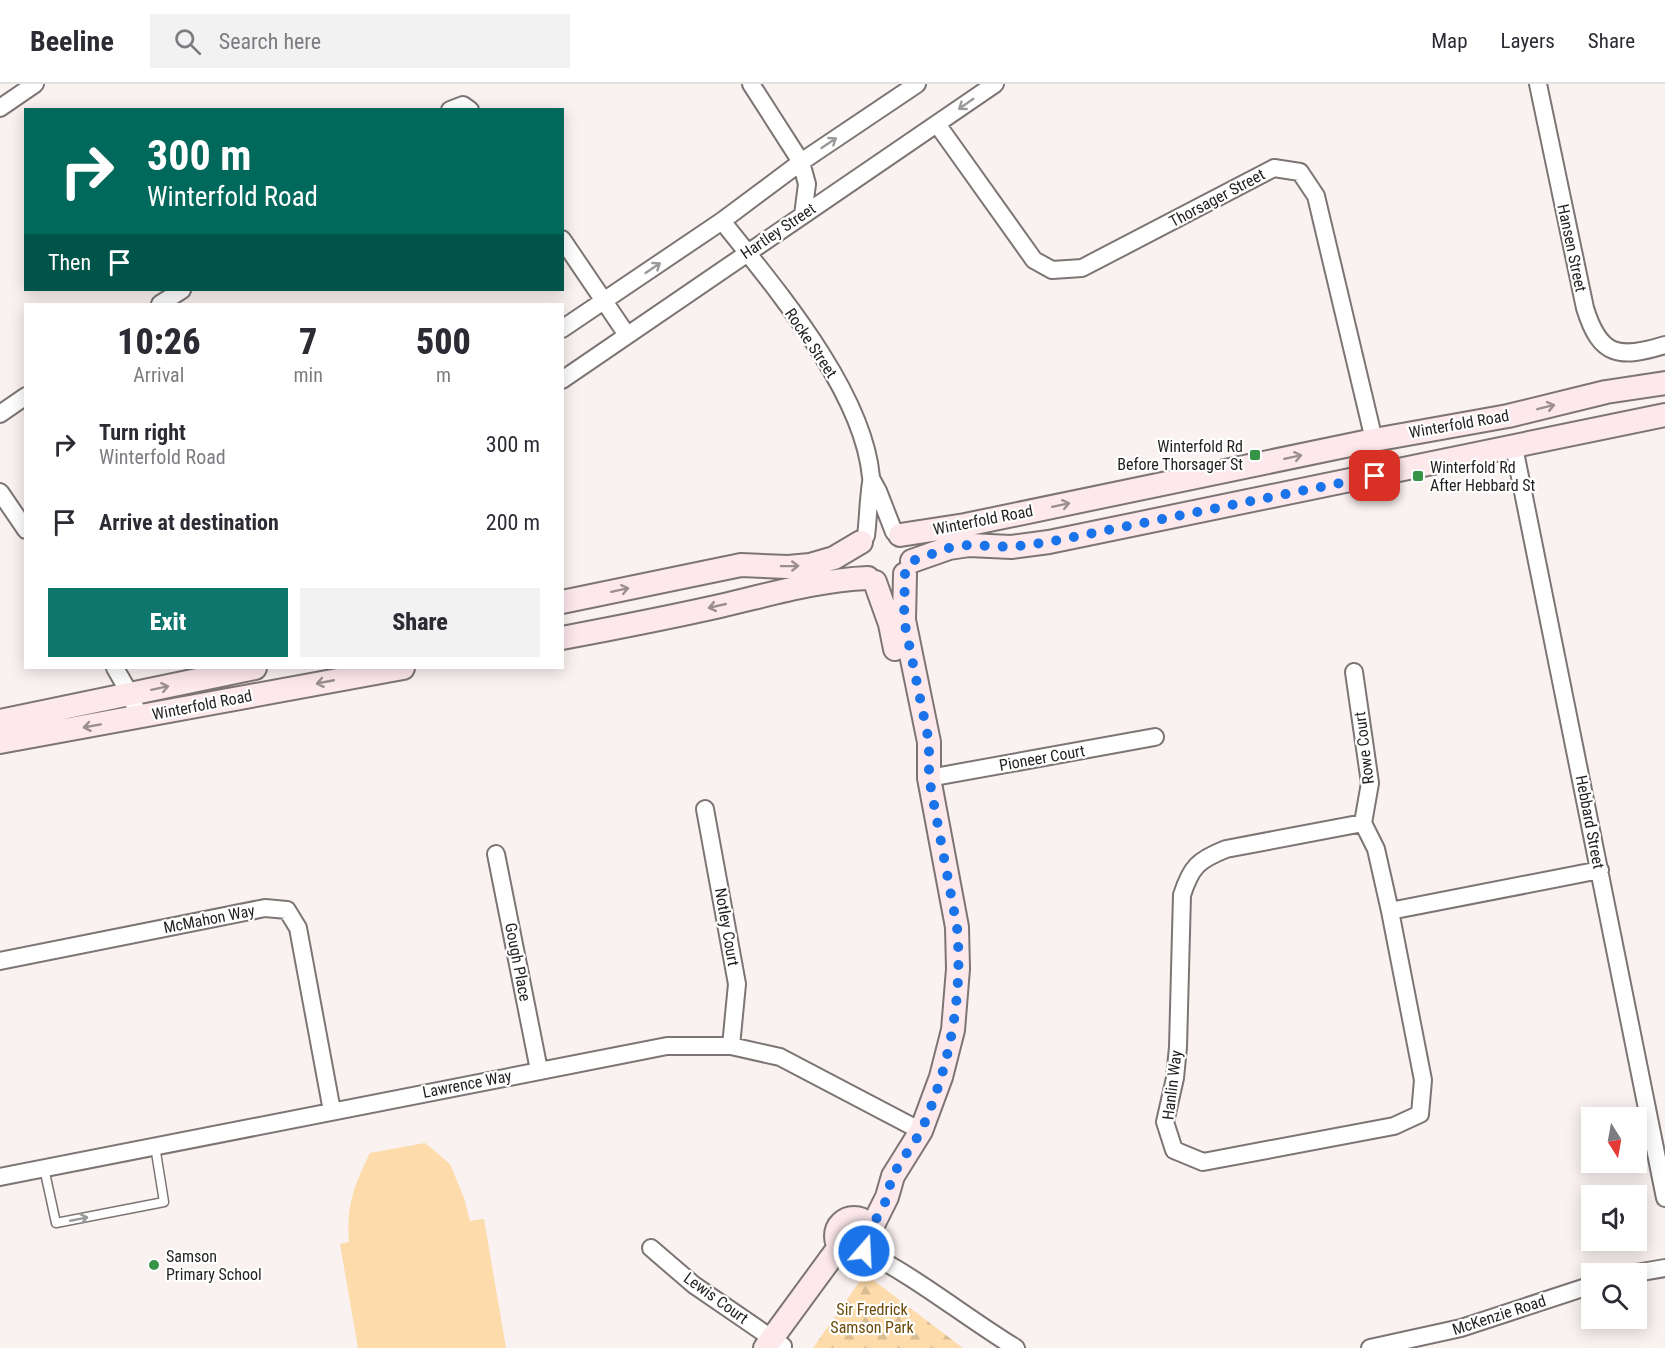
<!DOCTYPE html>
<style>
:root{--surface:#fff;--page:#f2f2f3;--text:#2b2b33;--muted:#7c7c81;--line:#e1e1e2;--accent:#0f766e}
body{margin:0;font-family:"Roboto Condensed",sans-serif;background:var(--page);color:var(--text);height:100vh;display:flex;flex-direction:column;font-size:22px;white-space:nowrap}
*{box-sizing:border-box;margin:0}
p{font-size:20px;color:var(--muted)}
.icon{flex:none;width:33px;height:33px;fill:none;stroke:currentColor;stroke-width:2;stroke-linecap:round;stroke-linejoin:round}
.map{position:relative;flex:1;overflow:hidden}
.side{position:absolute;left:24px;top:219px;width:540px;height:366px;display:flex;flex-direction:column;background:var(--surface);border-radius:0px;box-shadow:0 3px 15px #0003}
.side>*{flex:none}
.hud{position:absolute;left:24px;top:24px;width:540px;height:183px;border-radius:0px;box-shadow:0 3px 15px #0003;background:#00695c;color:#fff;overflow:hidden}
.needle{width:39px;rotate:169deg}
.fabs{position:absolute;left:1581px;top:1023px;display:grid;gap:12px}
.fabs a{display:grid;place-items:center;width:66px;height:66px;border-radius:0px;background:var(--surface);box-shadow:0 3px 15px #0003;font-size:30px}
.pin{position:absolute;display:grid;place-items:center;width:51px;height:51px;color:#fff;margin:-26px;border-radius:12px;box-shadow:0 3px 9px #0006}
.me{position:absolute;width:66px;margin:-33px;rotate:19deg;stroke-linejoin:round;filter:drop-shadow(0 0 4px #0008)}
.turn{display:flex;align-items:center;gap:21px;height:126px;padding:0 24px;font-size:27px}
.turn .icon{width:78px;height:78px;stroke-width:2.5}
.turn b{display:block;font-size:42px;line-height:51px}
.then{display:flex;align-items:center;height:57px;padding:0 24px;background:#0003;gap:12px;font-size:22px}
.eta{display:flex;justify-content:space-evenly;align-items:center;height:102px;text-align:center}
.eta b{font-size:36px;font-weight:800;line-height:42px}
.button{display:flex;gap:12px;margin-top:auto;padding:12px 24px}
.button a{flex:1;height:69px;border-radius:0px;background:var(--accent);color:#fff;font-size:24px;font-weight:800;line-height:69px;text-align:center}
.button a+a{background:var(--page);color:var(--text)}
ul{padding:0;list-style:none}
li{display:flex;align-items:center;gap:18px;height:78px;padding:0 24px}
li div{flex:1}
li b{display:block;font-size:22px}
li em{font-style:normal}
header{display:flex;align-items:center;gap:36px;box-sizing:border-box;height:84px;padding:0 30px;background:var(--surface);border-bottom:2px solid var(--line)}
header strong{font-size:28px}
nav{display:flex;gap:33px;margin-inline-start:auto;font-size:21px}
.search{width:420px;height:54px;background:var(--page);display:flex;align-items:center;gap:15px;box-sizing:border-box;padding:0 21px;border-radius:0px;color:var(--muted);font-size:22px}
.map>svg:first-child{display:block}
</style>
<header>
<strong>Beeline</strong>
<div class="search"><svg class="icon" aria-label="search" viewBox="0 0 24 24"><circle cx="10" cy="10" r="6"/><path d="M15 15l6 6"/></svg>Search here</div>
<nav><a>Map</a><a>Layers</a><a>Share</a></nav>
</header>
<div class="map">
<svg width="1665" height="1264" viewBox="0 0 1665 1264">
<defs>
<pattern id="forest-firs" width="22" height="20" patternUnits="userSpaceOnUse" patternTransform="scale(1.5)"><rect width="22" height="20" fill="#fddbaa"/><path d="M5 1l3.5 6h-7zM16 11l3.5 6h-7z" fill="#d9bc92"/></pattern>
</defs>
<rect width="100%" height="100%" fill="#faf2f0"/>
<!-- grass -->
<path fill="#fddbaa" d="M425,1059L450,1080L464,1114L470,1137L484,1135L506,1264H358L340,1160L349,1158C346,1122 354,1101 370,1069Z"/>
<!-- forest -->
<path fill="url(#forest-firs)" d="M865,1190L963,1264H813Z"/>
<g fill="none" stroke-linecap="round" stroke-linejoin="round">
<defs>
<path id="lane" d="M44,1084L56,1139L164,1118L155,1062"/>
<path id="street" d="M751,0L801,78L807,100L803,131
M1538,0L1585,224C1600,273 1619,275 1665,261
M0,24L35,0
M450,26L463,21L470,26
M937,40L1034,176L1052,186L1082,184L1274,84L1300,88L1316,112L1374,356
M722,137C775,204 863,306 871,393C872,398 870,402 870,407C868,422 868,437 866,452
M562,155L627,251
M160,220L182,206
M562,245L722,137L801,78L917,0
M562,296L995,0
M0,330L26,312
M1514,363L1665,1114
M872,396L878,407L894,448
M0,408L26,446
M115,584L130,610L139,633
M1354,588L1370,699L1363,739
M929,694L1155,653
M705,725L737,900L731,962
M1363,739L1376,765L1390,827L1423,996L1420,1030L1394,1042L1203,1078L1174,1066L1165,1038L1175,994L1178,963L1182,811C1191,783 1198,776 1226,765Z
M496,770L539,986
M1390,827L1600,786
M0,877L265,824L287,826L298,844L332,1027
M0,1093L667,962H731L780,973L921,1047
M651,1164L694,1201L783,1262
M864,1167C918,1194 965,1233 1016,1264
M1630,1190L1665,1184
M1370,1264L1461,1244L1592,1201"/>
<path id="secondary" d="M900,451L965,441L1374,356L1508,332L1606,308L1665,299
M912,477L949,464L969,461L1011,463L1049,458L1665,331
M875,498L890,540L895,565
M562,518L741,481L788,483L810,481L834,474L861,458
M562,554C615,544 667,534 720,522C768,511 817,496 868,494
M0,637L255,584
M0,658L403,584
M836 1152a18 18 0 1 1 36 0a18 18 0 1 1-36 0Z
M871,1145L887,1113L893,1092L921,1047L941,993L953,946L958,885L957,843L929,694V658L904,536L905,490
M765,1264L839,1163"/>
</defs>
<!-- lane casing -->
<use href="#lane" stroke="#7c7574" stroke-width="11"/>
<!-- street casing -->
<use href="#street" stroke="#7c7574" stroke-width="20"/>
<!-- secondary casing -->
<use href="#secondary" stroke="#7c7574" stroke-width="26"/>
<!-- lane -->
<use href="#lane" stroke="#fff" stroke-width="8"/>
<!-- street -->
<use href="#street" stroke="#fff" stroke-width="16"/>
<!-- secondary -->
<use href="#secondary" stroke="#fde8ec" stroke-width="22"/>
</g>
<!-- one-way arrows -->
<defs><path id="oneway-shaft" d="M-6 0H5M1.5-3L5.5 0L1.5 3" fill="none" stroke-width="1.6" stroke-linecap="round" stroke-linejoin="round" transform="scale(1.5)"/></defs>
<g stroke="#9b9a9a">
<use href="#oneway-shaft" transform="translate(966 20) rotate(145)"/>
<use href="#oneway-shaft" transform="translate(829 59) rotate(-34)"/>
<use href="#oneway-shaft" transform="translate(653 184) rotate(-34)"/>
<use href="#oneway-shaft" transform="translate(79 1135) rotate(-11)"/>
</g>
<g stroke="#9a8e8f">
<use href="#oneway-shaft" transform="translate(1546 323) rotate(-14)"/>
<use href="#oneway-shaft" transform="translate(1293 373) rotate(-12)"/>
<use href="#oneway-shaft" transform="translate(1061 421) rotate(-12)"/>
<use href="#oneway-shaft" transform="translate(790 482) rotate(-1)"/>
<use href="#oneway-shaft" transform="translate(620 506) rotate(-12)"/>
<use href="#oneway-shaft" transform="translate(717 522) rotate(167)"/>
<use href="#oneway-shaft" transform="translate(325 598) rotate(169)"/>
<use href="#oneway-shaft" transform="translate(160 604) rotate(-12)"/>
<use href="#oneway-shaft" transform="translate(92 642) rotate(170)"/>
</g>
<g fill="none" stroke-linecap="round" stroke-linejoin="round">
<!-- route -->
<path stroke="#1a73e8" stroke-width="10" stroke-dasharray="0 18" d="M864,1167C875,1157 869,1153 873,1143C876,1133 883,1124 887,1114C889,1106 890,1098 893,1092C901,1075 914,1061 922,1045C950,981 963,913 957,843L929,694V658L904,536L905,490L912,477L949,464L969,461L1011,463L1049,458L1375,392"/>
</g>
<!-- markers -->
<g fill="#369446" stroke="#fff" stroke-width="2">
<rect x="1249" y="365" width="12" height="12" rx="3"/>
<rect x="1412" y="386" width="12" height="12" rx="3"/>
<circle cx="154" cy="1181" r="6"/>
</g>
<g text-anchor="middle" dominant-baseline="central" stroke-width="4.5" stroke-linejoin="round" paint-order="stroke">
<!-- street labels -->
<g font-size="16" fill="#211f1e" stroke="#fff">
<text transform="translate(1217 114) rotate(-28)">Thorsager Street</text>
<text transform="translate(778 147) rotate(-34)">Hartley Street</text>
<text transform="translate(1572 164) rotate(78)">Hansen Street</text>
<text transform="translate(811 259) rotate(56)">Rocke Street</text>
<text transform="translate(1459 340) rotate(-10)">Winterfold Road</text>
<text transform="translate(983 436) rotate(-11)">Winterfold Road</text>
<text transform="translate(202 621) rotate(-11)">Winterfold Road</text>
<text transform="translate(1364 664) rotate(-97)">Rowe Court</text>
<text transform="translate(1042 674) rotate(-10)">Pioneer Court</text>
<text transform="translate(1590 738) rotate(79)">Hebbard Street</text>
<text transform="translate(209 835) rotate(-11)">McMahon Way</text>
<text transform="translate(727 843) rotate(80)">Notley Court</text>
<text transform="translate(518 878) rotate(79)">Gough Place</text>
<text transform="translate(467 1000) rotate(-11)">Lawrence Way</text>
<text transform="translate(1172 1001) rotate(-83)">Hanlin Way</text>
<text transform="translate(716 1214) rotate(36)">Lewis Court</text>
<text transform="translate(1499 1231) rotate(-18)">McKenzie Road</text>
</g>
<!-- poi labels -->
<g font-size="16" fill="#211f1e" stroke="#fff" text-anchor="start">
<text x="1243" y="362" text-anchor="end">Winterfold Rd<tspan x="1243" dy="18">Before Thorsager St</tspan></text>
<text x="1430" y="383">Winterfold Rd<tspan x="1430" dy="18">After Hebbard St</tspan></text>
<text x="166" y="1172">Samson<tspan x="166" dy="18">Primary School</tspan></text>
</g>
<!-- park labels -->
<g font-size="16" fill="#6a490a" stroke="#fff">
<text x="872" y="1225">Sir Fredrick<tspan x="872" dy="18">Samson Park</tspan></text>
</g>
</g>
</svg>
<div class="fabs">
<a><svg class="needle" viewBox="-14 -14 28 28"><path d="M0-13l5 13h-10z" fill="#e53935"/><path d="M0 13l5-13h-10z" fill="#7c7c81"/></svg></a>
<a><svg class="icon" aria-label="sound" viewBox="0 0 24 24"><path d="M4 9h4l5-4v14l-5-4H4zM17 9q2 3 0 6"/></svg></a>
<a><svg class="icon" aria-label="search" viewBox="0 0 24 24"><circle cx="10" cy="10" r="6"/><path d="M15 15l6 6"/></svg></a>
</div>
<div class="pin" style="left:1375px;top:392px;background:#d93025"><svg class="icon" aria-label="arrive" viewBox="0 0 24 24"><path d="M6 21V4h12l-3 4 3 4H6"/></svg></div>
<svg class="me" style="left:864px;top:1167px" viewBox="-20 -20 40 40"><circle r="17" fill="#1a73e8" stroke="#fff" stroke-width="3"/><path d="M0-11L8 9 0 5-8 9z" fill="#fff"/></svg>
<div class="hud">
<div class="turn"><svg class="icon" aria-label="right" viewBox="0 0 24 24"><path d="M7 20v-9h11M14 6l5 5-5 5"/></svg><div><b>300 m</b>Winterfold Road</div></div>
<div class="then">Then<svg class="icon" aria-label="arrive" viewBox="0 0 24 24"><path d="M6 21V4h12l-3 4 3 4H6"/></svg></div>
</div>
<section class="side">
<div class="eta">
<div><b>10:26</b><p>Arrival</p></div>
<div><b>7</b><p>min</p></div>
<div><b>500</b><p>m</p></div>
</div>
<ul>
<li><svg class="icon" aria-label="right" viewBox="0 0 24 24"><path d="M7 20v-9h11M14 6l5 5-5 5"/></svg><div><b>Turn right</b><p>Winterfold Road</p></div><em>300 m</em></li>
<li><svg class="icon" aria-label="arrive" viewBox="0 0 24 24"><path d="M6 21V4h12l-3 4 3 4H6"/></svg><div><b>Arrive at destination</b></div><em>200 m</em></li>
</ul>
<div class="button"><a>Exit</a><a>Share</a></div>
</section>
</div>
